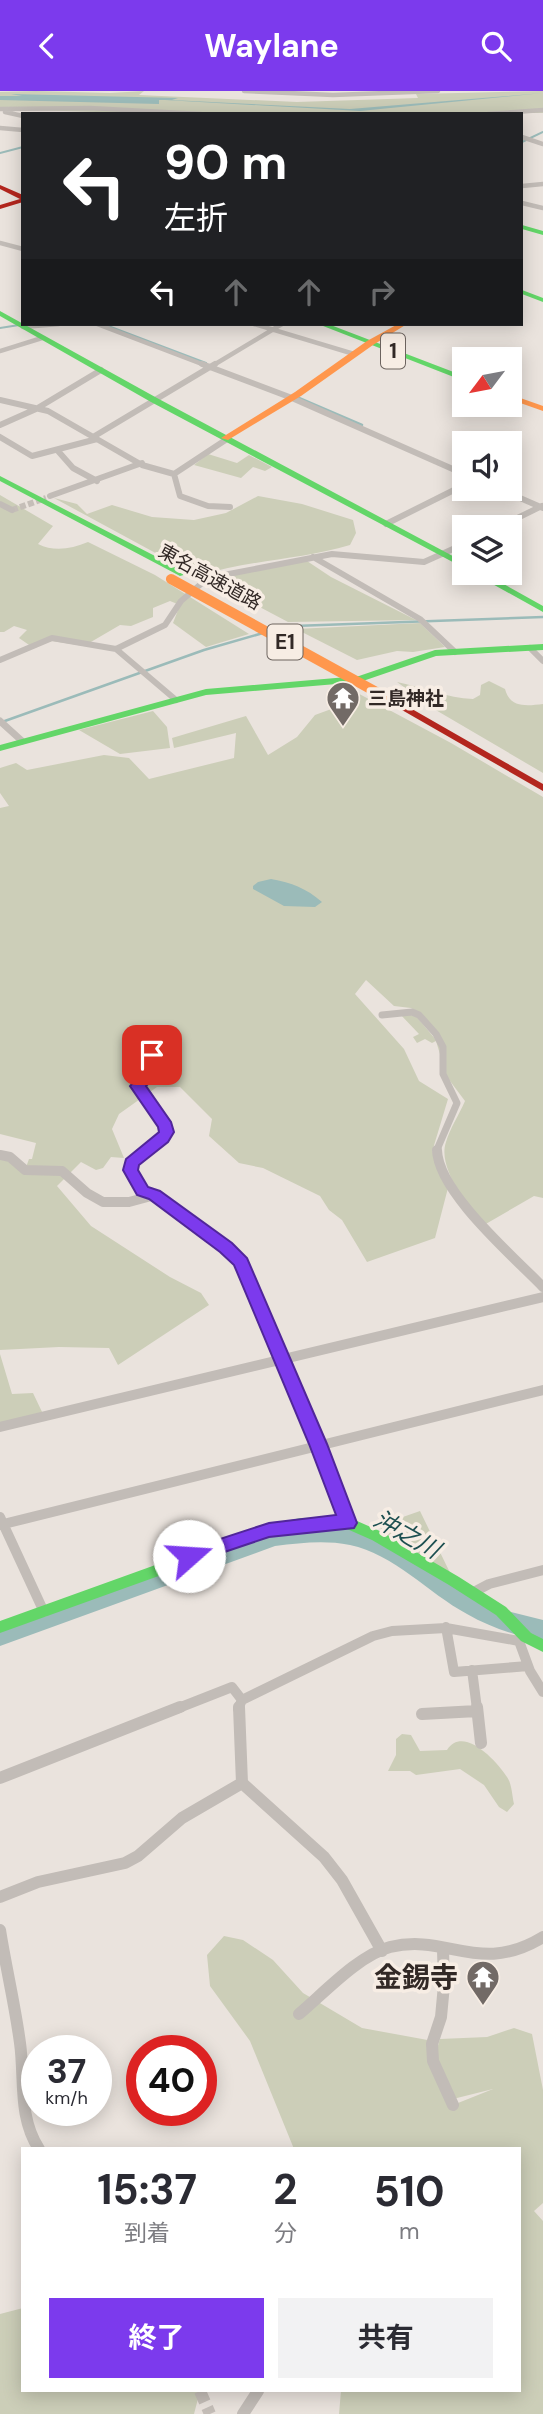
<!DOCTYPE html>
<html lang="ja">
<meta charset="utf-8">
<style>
:root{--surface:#fff;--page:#f2f2f3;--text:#2b2b33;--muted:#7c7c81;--accent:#7c3aed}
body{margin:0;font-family:"DM Sans","Noto Sans JP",sans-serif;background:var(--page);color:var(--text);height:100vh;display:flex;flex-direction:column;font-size:26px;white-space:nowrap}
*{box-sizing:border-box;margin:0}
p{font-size:23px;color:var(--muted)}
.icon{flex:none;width:38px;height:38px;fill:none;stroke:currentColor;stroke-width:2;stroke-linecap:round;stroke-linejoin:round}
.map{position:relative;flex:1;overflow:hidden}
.side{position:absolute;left:21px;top:2056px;width:500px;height:245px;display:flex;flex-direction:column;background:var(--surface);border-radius:0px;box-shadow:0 4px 18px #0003}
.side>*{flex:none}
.guide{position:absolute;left:21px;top:21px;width:502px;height:214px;border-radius:0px;box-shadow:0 4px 18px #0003;background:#202124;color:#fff;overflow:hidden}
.needle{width:46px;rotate:238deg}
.buttons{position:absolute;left:452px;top:256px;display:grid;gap:14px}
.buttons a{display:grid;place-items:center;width:70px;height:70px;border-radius:0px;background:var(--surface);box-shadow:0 4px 18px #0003;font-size:35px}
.speed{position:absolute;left:21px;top:1944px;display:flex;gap:14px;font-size:35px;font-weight:700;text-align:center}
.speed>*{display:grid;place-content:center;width:91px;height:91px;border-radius:50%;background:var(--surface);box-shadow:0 4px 18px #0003;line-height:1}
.speed small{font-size:18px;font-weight:400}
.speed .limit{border:10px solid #d22;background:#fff;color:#111}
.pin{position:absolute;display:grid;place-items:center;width:60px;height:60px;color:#fff;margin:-30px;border-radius:14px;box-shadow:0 4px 10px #0006}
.me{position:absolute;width:77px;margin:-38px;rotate:71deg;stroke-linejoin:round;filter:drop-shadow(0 0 5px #0008)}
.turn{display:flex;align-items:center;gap:24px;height:147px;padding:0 28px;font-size:32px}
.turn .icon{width:91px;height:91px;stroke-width:2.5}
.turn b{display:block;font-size:49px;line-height:60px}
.lanes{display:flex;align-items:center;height:66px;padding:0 28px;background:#0003;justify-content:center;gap:35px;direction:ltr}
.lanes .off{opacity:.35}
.eta{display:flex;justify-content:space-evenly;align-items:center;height:119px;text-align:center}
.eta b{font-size:42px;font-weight:700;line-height:49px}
.button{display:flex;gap:14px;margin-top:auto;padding:14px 28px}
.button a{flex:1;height:80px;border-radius:0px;background:var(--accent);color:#fff;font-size:28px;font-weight:700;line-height:80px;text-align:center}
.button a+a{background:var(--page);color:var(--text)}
header{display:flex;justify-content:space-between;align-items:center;height:91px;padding:0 28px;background:var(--accent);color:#fff;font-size:32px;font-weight:700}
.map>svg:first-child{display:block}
</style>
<header><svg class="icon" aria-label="back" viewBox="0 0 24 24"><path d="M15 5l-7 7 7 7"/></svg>Waylane<svg class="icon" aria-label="search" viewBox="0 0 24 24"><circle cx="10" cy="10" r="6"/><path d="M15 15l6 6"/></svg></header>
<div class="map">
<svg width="543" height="2323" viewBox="0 0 543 2323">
<rect width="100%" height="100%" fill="#eae3dd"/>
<!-- green -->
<path fill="#ccceb8" d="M36,0L110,2L144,0L139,4L297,11L418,7L416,3L543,0V22L160,23L0,18V1Z
M208,363L237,372L249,364L272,376L265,380L253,376L241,387L194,374Z
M0,404L53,435L38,453C54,461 71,458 88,451L155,484L249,543L206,556L173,532L180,514L170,510L153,517V526L131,535L120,534L84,555L52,550L32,556L19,547L27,539L14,535L4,541H0Z
M258,405L302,413L353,429L356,442L350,454C300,469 247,469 198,485L54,407L77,413L87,423L112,414L152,426L194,429L226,422Z
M307,470L331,486L416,529L288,531L211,490L246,479Z
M420,532L445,556L413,561L397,560L357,569L296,538Z
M489,590L505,598C510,617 526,615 543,613V682L434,618L397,591C423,596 447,607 473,608L480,604L481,594Z
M350,598L451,652L543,706V1107L534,1105L484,1134C468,1115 437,1077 446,1051C450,1037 459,1024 465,1010L447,986L436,950L432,952L425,948L417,952L413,946L419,943L399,922L416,925L436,949L420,922L411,917L394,915L366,889L355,903L404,958L419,990L448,1008L432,1061L449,1093L435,1147L367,1171L342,1129L329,1119L320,1105L263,1077L239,1072L209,1045L212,1028L180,996H157L119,1023L112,1038L124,1067L111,1066L103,1077L96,1079L81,1071L57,1095L91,1135L170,1186L201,1202L209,1214L118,1274L109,1257L59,1256L0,1259V1064L25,1079L29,1068H32L36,1052L0,1043V717L9,715L0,702V677L16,672L27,679L104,664L129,667L149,688L234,667L236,642L174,657L172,647L246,625L268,664L297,646L315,624L334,617Z
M153,620L167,636L170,657L120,663L79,639Z
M0,1263L12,1303L33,1302L43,1323L0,1333Z
M420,1420L454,1490L382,1442L380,1434Z
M402,1643L411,1644L420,1660L447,1659C463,1634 496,1669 507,1686C512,1693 512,1705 514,1713L507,1721L499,1716L484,1694L460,1678L416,1684L410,1680H388L396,1664V1648Z
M224,1845L243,1849L273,1869L303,1902L362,1937L433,1950C422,1976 439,1993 453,2014L493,1998L453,2008L433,1970L440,1948L487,1946L514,1937L532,1943L543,1999V2112L534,2120L543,2130V2323H339L341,2300H520V2058H294L250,1950L210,1895L207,1864Z
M23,2217V2300H200L194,2323H0V2223Z"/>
<!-- water -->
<path fill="#9bbbb9" d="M543,2L360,20L165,9H159V13L0,9V5H22L11,3L178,7L172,9L350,18Z
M271,788C292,792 306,797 322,811L315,816L284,815L253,798V795L258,791Z"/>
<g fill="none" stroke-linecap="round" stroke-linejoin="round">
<!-- stream-far1 -->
<path stroke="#9bbbb9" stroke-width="2" d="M522,51L543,41
M0,62L23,56
M103,233L206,272
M0,237L19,234"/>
<!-- stream -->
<path stroke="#9bbbb9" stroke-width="2.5" d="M299,307L362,334
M270,540L294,535L543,526
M2,631L204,559L263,542"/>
<!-- river -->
<path fill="#9bbbb9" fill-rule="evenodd" d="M318,1430L355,1435L396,1451L482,1508L511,1521L543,1529V1551C516,1544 491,1537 467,1523C428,1502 394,1463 350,1454C324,1449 301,1452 275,1455L0,1555V1533L274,1435Z"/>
<!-- street-tunnel-far1 -->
<path stroke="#c5beb8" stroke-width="6" stroke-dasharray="6 2.5" stroke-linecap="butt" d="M12,419L46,407"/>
<!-- street-tunnel -->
<path stroke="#c5beb8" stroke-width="12" stroke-dasharray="12 6" stroke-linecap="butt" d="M200,2300L210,2323"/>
<!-- street-far4 -->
<path stroke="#c2bcb7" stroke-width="4.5" d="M244,0L333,4L438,0
M0,18L90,17L201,23
M5,21L23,25
M488,23L543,19
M0,37L23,39
M522,46L543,53
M522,95L543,93
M522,112L543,117
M0,152L23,158
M97,233L207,275
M254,233L354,263
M23,236L59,233
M0,260L42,247
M212,275L282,233"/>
<!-- street-far3 -->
<path stroke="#c2bcb7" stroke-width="6" d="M202,273L292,307L464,383
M0,309L48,320L142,374L174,383L227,348
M0,334L36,318L101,279
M0,346L32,365L97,348
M93,346L215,273
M58,360L73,377L97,390
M174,383L180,405L208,415L230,416
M497,397L543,417
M50,405L142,372
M0,413L12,419
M386,433L464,394
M499,436L542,415
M313,466L420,528L455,561
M530,557L543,570
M116,558L165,534L181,510L208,487L332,463L424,471L464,453
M0,569L52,547L116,558L176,609"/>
<!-- street-far2 -->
<path stroke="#c2bcb7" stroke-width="7" d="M0,630L22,650
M382,924L412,921L419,924L436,943L443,956V983L457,1012L436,1061
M146,1061L162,1046L166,1035L138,994L148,986V966L175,959"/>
<!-- street-far1 -->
<path stroke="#c2bcb7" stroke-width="10" d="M149,1059L132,1071L130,1079L142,1100L155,1104L241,1171L348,1432
M437,1059C438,1101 514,1166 543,1196
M0,1064L10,1066L25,1079L62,1080L87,1102L103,1111H129L155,1104
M0,1336L543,1206
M0,1426L44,1521
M0,1434L543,1299
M472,1502L489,1493L543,1479
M446,1536L454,1581L528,1575
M519,1550L530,1580L543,1601
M472,1579L477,1618
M176,1618L232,1596L242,1609
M238,1618L242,1609L373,1545L392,1540L446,1537L519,1550L526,1546"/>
<!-- street -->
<path stroke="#c2bcb7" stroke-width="12" d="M477,1616L481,1652
M422,1623L477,1620
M0,1687L180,1616
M242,1692L324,1766L342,1789L382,1860
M0,1806L38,1791L125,1772L138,1765L182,1727L242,1692L239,1616
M0,1839C6,1877 15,1914 20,1952C25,1988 18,2026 39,2058
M443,1859L444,1894L441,1926L432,1953L433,1970L453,2014
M299,1923C324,1902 359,1864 390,1856C448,1842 479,1885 543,1846
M243,2323L258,2300"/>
<!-- fast -->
<path fill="#63d668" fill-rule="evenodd" d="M522,134L543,140V144L522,138Z
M522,199L543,207V211L522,203Z
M0,220L157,307L464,471V477L151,311L0,225Z
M318,233H328L464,285V290Z
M0,385L186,481L187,483L180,485L0,390Z
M471,481H482L543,515V521Z
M543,553V559L436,565L360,591L206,604L0,660V654L206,598L359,585L435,559Z
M348,1426L382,1441L459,1486L506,1516L531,1542L543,1548V1561L521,1550L496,1524L449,1494L372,1449L347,1438L301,1439L270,1445L0,1542V1530L269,1433L301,1427Z"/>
<!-- slow -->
<path fill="#ff974d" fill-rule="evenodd" d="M398,233H407L373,254L301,305L228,349L221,347L295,301L367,250Z
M509,303L543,315V320L509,308Z"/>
<!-- jam -->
<path fill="#b3261e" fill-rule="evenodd" d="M0,94L23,104V111L0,118V114L20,108L0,98Z
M398,610L543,693V700L395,615V611Z"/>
<!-- slow-bridge -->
<path stroke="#ff974d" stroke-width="10" d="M171,488L398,613"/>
</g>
<!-- route -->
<path fill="#7c3aed" stroke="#51269a" stroke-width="2" d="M152,959L159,964L155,968V986L146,995L171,1031L174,1041L168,1051L139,1074L138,1079L148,1096L160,1100L232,1152L247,1167L327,1353L357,1432L354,1437L269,1446L189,1473L183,1471L180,1465L183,1460L269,1432L336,1424L309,1353L234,1174L220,1161L149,1108L137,1104L123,1079L126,1068L159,1041L158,1036L130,995L140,985L141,966Z"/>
<!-- icons -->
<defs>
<symbol id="temple-pin" viewBox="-11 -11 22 30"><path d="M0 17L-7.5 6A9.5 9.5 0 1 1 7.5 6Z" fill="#726a66" stroke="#f7ede4"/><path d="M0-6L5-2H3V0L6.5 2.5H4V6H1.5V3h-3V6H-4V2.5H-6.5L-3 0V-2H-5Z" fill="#fff"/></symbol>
</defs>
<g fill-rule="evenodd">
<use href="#temple-pin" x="324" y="588" width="38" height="52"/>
<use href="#temple-pin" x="464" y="1867" width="38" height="52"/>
</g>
<g text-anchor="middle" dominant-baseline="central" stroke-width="7" stroke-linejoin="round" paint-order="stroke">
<!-- far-street labels -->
<g font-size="19" fill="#322926" stroke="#f7ede4">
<text transform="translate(210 486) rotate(29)">東名高速道路</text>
</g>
<!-- far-poi labels -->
<g font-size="19" font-weight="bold" fill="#322926" stroke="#f7ede4" text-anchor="start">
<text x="368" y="607">三島神社</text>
</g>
<!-- shield labels -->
<g fill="#f7ede4" stroke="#6d645f" stroke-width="2">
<rect x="381" y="242.5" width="24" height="35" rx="5"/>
<rect x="267.5" y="533.5" width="35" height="35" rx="5"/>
</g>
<g font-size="21" font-weight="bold" fill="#322926">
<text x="393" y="260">1</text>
<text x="285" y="551">E1</text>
</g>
<!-- water labels -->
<g font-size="24" font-style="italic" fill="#1e5051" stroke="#f7ede4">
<text transform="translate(407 1443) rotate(29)">沖之川</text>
</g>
<!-- near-poi labels -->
<g font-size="28" font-weight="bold" fill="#322926" stroke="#f7ede4" text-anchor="end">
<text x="458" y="1886">金錫寺</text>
</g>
</g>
</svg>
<div class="buttons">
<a><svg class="needle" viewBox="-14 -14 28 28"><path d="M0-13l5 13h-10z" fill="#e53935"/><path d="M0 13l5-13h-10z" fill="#7c7c81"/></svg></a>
<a><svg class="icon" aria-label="sound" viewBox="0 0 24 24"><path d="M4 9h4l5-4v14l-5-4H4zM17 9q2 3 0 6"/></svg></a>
<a><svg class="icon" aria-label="layers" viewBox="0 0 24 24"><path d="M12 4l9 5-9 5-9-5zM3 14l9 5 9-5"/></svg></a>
</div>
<div class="speed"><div>37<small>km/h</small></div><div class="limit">40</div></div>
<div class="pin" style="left:152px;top:964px;background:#d93025"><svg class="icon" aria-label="arrive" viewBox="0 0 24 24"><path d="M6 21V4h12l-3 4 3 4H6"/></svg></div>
<svg class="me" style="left:189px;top:1465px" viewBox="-20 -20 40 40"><circle r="19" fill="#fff"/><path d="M0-13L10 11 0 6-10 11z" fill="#7c3aed"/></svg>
<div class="guide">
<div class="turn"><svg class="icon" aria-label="left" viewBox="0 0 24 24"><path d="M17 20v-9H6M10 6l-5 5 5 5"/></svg><div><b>90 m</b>左折</div></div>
<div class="lanes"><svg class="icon" aria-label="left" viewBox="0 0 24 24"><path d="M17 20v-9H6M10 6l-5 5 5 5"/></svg><svg class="icon off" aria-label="ahead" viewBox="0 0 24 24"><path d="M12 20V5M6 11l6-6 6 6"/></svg><svg class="icon off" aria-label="ahead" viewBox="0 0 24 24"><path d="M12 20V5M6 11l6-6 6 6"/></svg><svg class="icon off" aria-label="right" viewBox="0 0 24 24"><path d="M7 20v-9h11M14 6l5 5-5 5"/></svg></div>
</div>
<section class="side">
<div class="eta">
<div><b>15:37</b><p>到着</p></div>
<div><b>2</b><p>分</p></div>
<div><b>510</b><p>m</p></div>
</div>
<div class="button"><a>終了</a><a>共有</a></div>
</section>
</div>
